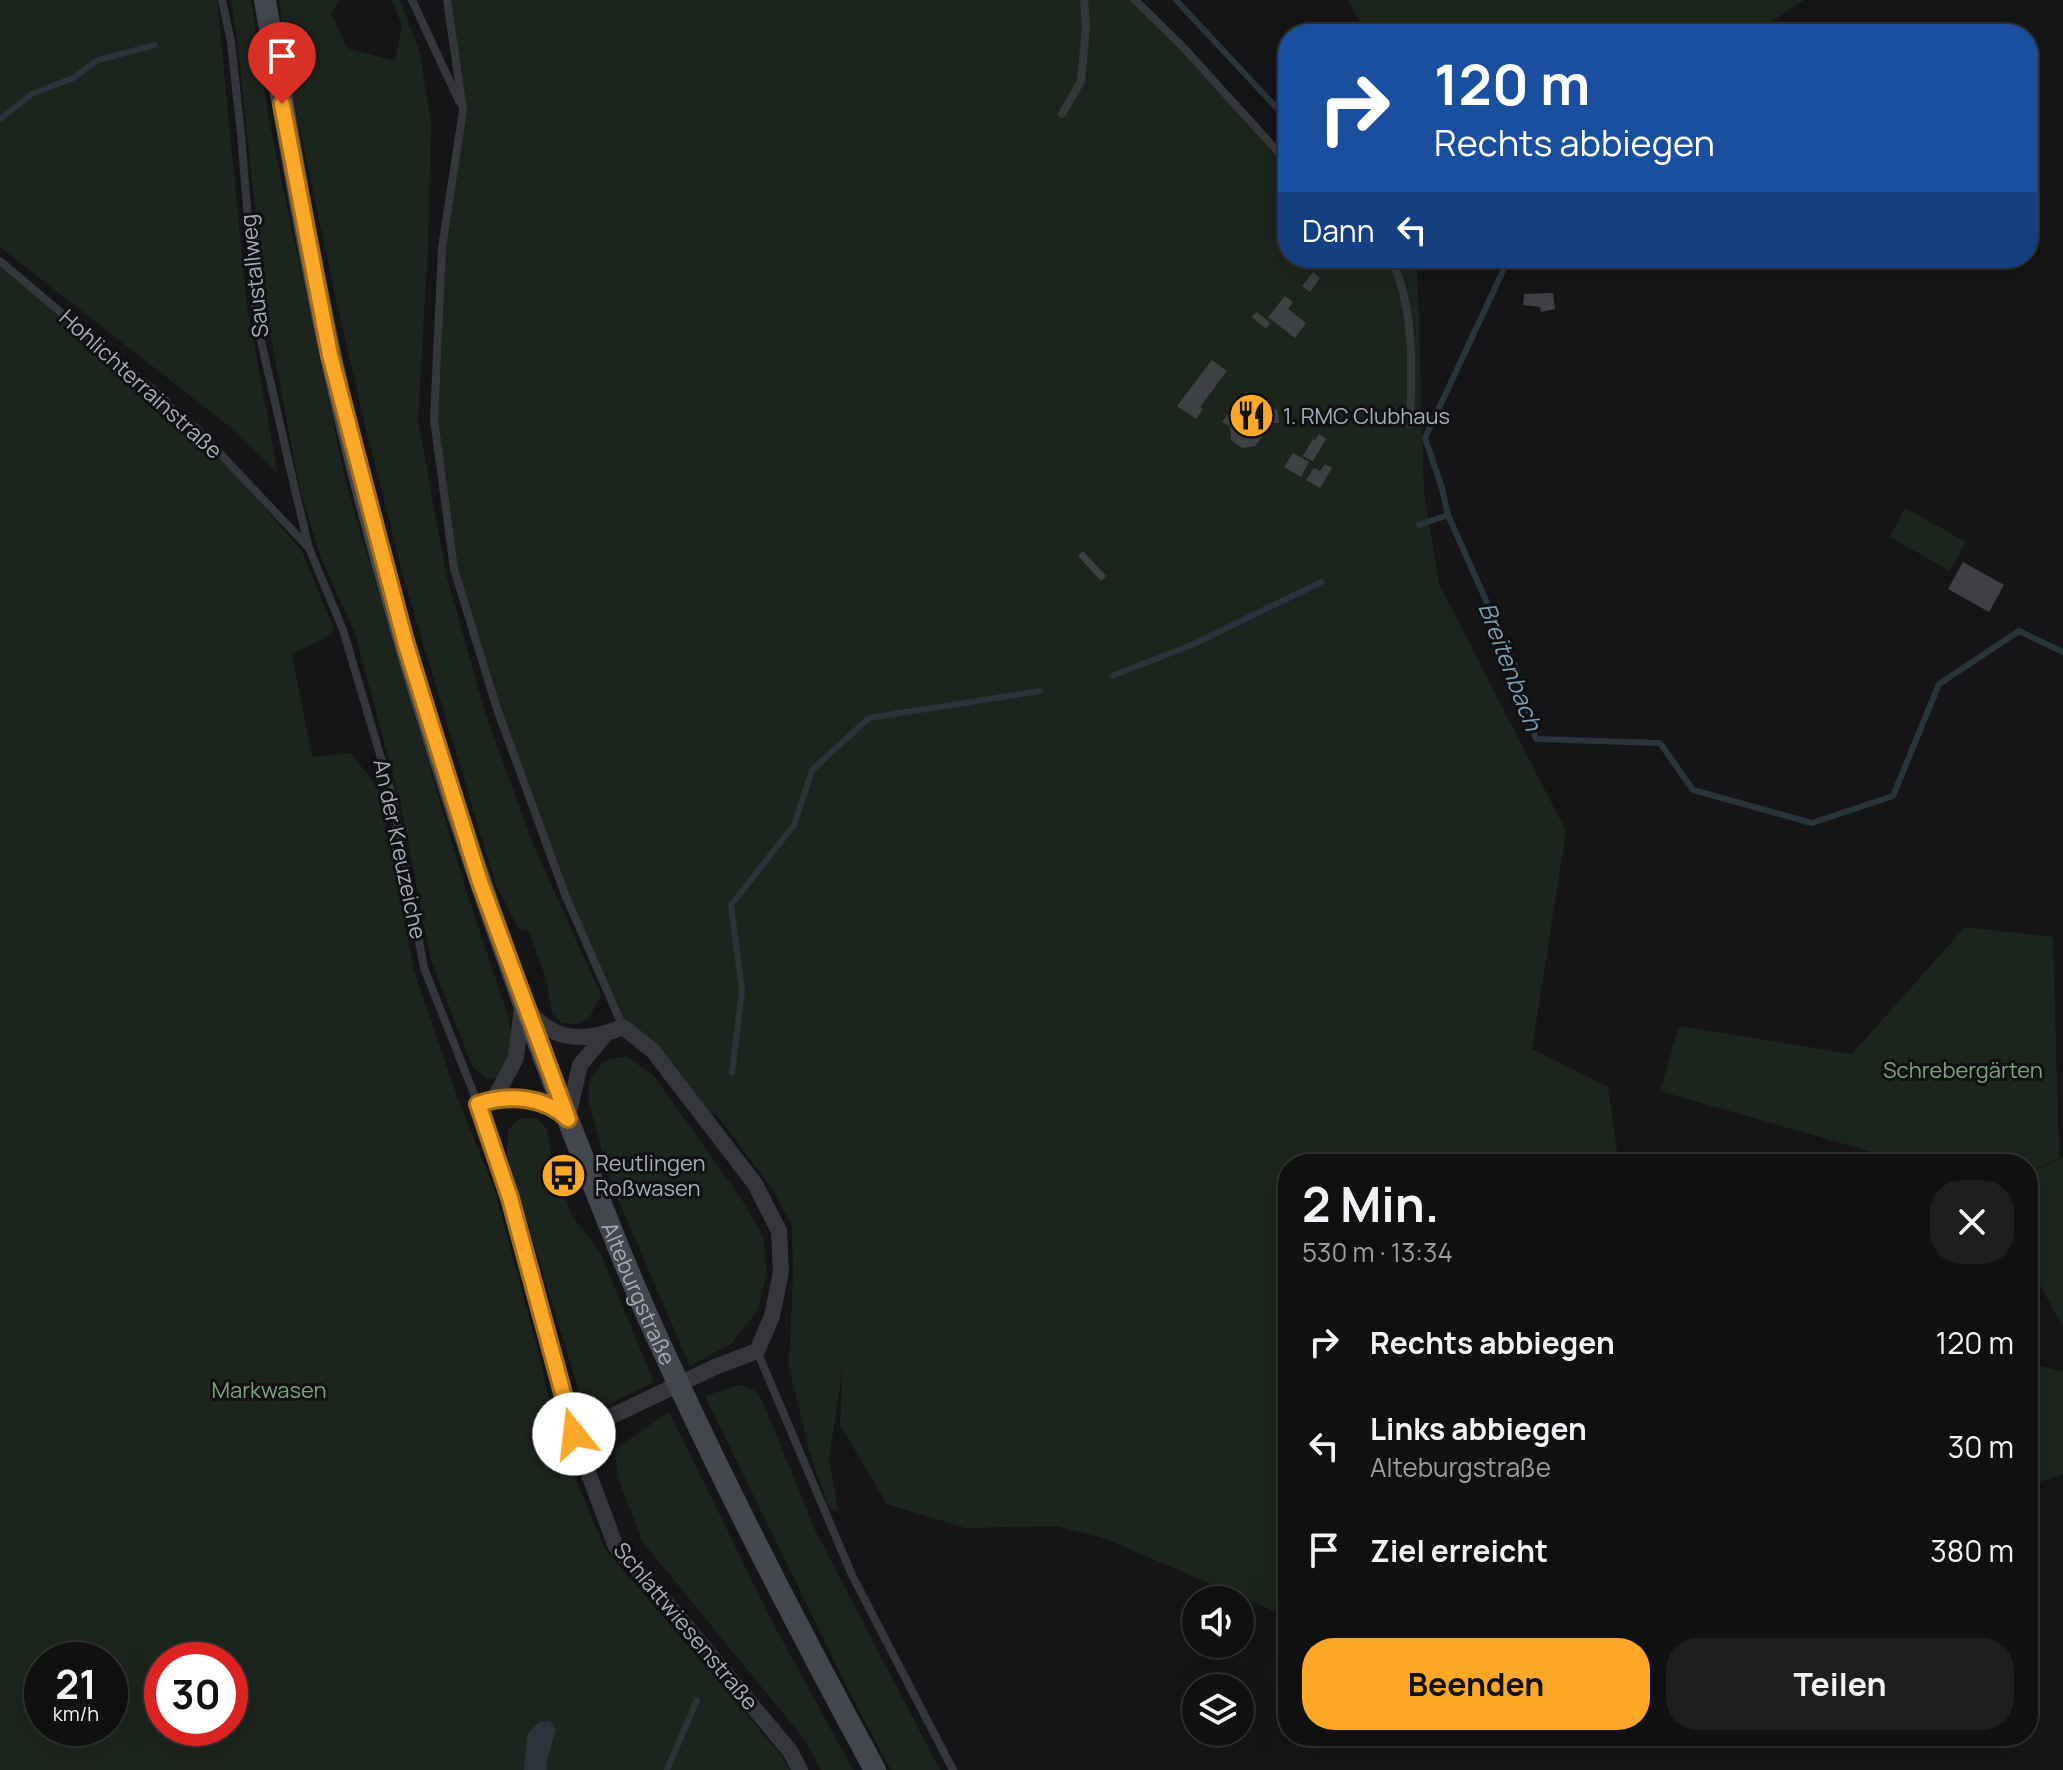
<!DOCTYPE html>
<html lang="de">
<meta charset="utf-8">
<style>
:root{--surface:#101011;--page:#1e1e1f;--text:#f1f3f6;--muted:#9c9d9f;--line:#303031;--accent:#fba828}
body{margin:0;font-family:Manrope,sans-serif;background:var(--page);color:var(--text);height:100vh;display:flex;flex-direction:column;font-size:30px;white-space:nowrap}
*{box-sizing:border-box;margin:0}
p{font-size:26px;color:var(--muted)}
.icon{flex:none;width:44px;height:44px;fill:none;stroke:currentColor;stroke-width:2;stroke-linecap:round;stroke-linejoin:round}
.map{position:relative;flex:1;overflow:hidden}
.drawer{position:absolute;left:1278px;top:1154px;width:760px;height:592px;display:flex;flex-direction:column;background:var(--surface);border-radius:32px;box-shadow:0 8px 32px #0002,0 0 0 2px var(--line)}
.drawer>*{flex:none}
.guide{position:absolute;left:1278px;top:24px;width:760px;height:244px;border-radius:32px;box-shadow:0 8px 32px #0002,0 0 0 2px var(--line);background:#1a4fa0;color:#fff;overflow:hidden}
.buttons{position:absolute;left:1182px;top:1586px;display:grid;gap:16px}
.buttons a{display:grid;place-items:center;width:72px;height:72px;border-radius:50%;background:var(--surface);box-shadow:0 8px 32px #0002,0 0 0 2px var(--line);font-size:40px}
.speed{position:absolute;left:24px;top:1642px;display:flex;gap:16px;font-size:40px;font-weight:700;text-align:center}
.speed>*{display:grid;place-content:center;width:104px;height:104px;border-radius:50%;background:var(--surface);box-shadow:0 8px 32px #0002,0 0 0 2px var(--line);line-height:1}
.speed small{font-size:20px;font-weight:400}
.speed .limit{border:12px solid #d22;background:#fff;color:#111}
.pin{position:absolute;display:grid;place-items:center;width:68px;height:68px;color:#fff;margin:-82px -34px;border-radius:50% 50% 50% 0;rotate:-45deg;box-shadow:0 0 8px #0007}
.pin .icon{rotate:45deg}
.me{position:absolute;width:88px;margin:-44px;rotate:344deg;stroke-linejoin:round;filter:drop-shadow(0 0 6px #0008)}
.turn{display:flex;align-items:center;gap:28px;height:168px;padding:0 24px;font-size:36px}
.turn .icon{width:104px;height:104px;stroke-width:2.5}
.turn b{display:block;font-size:56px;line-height:68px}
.then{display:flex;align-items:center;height:76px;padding:0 24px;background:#0003;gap:16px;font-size:30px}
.round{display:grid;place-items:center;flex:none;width:84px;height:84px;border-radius:32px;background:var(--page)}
.overview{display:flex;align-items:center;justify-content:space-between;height:136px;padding:0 24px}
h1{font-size:48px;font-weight:700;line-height:60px}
.primary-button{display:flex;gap:16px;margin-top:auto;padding:16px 24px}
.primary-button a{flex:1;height:92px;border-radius:32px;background:var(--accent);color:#111;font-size:32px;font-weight:700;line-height:92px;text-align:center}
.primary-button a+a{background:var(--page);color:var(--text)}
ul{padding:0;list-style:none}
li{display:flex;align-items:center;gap:24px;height:104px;padding:0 24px}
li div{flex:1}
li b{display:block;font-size:30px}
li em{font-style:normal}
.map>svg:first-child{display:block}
</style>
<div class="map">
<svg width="2063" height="1770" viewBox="0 0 2063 1770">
<rect width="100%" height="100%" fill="#151517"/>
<!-- green -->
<path fill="#1c251d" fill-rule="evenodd" d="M0,0H217L247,306L278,474L230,427L0,247Z
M231,0H251L269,121L346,482L465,887L508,1016L512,1040L509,1056L498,1077L488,1080L472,1066L431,960L400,801L355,633L321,558L300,490L265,307L237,37Z
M279,0H340L331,14L347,48L395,61L402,26L392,0H400L420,53L431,124L428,246L418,420L446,574L486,716L535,849L601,995L589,1018L578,1024L562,1023L552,1013L546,978L528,929L520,931L496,885L405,583L363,416L335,295L290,83Z
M447,0H1135L1288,162V258H1417L1424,493L1439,584L1566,831L1532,1049L1608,1087L1619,1164H1288V1617L1106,1539L1057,1526L965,1528L887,1504L840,1425L843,1366L829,1459L838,1509L830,1511L810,1453L789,1367L793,1275L792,1226L773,1190L716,1114L699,1111L623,1027L566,897L497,709L454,569L434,419L442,248L463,110Z
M1348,0H1804L1753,34H1366Z
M0,261L207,441L302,551L334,630L322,640L292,654L312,757L351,753L378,788L414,971L459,1102L494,1188L537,1347L558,1437L605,1549L781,1755L790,1770H0ZM42,1660H110V1728H42ZM162,1660H230V1728H162Z
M1905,508L1966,542L1950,571L1890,537Z
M1965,927L2053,937L2059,1159L2028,1172V1164H1913L1660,1091L1679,1026L1852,1054Z
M626,1056L654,1076L742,1200L763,1236L767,1273L757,1311L732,1343L690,1366L611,1183L589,1104V1080L604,1061Z
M520,1118H536L547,1129L552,1159L572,1216L600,1252L654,1382L586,1415L507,1154L508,1130Z
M2063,1158V1327L2028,1263V1173Z
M2028,1362L2063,1372V1474L2028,1486Z
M739,1385L757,1392L767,1412L815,1530L940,1770H891L856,1705L705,1396Z
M669,1412L774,1625L853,1770H821L805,1740L642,1541L619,1480L614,1450Z"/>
<!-- water -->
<path fill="#2a343b" d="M550,1721L556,1729L546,1764L547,1770H524L527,1735L539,1722Z"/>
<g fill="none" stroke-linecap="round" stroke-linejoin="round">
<!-- stream -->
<path stroke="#2a343b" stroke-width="6" d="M1176,0L1288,120
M0,119L32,94L73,78L98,60L155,45
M1509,258L1425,438L1442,488L1448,515L1516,668L1536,739L1660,743L1693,790L1812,823L1893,796L1939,684L2019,631L2063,652
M1419,525L1448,515
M1112,676L1194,644L1321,582
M732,1073L742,991L731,905L794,825L812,770L869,718L1040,691
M667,1770L697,1700"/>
</g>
<!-- building -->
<path fill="#3f4044" d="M1313,272L1320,278L1310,292L1302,286Z
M1553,293L1555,309L1541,312L1540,307L1523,305L1524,294Z
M1285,296L1293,302L1288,309L1306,323L1295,338L1268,317Z
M1257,312L1270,323L1266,329L1252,317Z
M1212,360L1227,371L1200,407L1203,409L1196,419L1177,406Z
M1246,391L1252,396L1246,404L1261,403L1270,410L1277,409L1279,423H1273L1255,446L1242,448L1231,440L1230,426L1222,422Z
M1319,434L1326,439L1313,461L1303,456L1313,439L1315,440Z
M1293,453L1309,462L1301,477L1284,467Z
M1325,464L1332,468L1320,488L1306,480L1314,468L1320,471Z
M1083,551L1106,576L1101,581L1078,556Z
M1963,562L2004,585L1989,612L1948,589Z"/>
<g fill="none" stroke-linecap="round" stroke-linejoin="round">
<!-- lane -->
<path stroke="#35373c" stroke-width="8" d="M222,0L231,42L241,134L256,319L296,494L309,548L343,630L392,795L424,968L478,1104
M412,0L459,101
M447,0L463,110L442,248L434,419L454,569L497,709L566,897L623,1027
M1135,0L1182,46L1281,155L1288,167
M1062,114L1081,81L1086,27L1084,0
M1391,258C1415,309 1412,369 1410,424
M0,261L165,400L175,413L197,429L308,547
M757,1351L852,1575L953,1770"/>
<!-- street -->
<path stroke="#35373c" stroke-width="16" d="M531,1013C557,1044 589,1041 623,1027L653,1051L755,1184L779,1231L781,1272L772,1316L757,1351L715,1367L574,1434
M494,1099L516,1058L522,1007
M568,1117L580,1065L605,1035
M567,1118C543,1096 508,1094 478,1104L510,1198L574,1434L616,1547L674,1612L790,1751L800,1770"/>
<!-- secondary -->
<path stroke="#43464c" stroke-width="22" id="s1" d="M265,0C289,140 312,280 345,418C402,654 476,885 565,1112C596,1191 626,1271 662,1348C727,1491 800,1632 875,1770"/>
</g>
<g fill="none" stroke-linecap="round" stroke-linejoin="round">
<defs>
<path id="route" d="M282,104L330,355L406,645L480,882L568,1119C544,1096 509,1094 478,1104L510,1198L574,1434"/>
</defs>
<!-- route casing -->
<use href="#route" stroke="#a36d1a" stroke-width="20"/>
<!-- route -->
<use href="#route" stroke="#fba828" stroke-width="14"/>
</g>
<!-- icons -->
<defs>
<symbol id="restaurant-disc" viewBox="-11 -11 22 22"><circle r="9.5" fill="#fba828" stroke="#101012"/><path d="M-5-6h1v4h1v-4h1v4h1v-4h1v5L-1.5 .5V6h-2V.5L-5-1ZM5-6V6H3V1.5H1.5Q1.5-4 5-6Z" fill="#111"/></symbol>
<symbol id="bus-disc" viewBox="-11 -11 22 22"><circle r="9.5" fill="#fba828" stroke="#101012"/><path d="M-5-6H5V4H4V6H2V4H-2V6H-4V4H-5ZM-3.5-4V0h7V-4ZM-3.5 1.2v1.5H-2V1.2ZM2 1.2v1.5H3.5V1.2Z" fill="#111"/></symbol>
</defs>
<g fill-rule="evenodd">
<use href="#restaurant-disc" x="1226" y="390" width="51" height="51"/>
<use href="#bus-disc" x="538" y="1150" width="51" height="51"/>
</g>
<g text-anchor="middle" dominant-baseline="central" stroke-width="6" stroke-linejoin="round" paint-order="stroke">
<!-- street labels -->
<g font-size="22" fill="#a6acb7" stroke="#101012">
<text transform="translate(254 276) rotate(-96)">Saustallweg</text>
<text transform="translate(141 384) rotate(42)">Hohlichterrainstraße</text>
<text transform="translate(400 849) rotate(78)">An der Kreuzeiche</text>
<text stroke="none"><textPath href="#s1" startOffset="1350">Alteburgstraße</textPath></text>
<text transform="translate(686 1626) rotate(50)">Schlattwiesenstraße</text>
</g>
<!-- poi labels -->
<g font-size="22" fill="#a6acb7" stroke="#101012" text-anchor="start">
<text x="1283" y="416">1. RMC Clubhaus</text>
<text x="595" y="1163">Reutlingen<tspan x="595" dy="25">Roßwasen</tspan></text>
</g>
<!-- park labels -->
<g font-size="22" fill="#7ca37c" stroke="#101012">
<text x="1963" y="1070">Schrebergärten</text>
<text x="269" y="1390">Markwasen</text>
</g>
<!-- water labels -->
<g font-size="24" font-style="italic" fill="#7b9db4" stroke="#101012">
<text transform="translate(1511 666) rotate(69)">Breitenbach</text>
</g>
</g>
</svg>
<div class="buttons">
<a><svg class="icon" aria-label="sound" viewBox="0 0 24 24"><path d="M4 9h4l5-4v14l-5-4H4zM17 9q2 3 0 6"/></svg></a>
<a><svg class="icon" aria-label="layers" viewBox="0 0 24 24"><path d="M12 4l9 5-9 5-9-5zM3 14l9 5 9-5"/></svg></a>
</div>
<div class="speed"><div>21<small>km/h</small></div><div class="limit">30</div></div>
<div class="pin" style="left:282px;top:104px;background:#d93025"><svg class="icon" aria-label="arrive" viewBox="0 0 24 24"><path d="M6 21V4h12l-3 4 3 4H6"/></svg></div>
<svg class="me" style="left:574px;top:1434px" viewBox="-20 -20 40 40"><circle r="19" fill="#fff"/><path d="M0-13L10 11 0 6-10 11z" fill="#fba828"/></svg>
<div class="guide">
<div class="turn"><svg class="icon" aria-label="right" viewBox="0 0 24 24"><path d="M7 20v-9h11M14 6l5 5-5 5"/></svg><div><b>120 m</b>Rechts abbiegen</div></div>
<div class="then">Dann<svg class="icon" aria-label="left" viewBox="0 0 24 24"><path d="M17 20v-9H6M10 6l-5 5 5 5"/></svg></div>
</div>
<section class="drawer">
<div class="overview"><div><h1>2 Min.</h1><p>530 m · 13:34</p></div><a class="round"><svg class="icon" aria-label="close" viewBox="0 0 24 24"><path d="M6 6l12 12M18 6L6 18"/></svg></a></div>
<ul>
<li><svg class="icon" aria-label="right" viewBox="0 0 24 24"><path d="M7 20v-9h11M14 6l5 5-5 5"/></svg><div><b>Rechts abbiegen</b></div><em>120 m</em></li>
<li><svg class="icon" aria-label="left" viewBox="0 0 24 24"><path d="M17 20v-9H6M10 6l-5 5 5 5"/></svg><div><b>Links abbiegen</b><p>Alteburgstraße</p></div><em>30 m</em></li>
<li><svg class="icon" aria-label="arrive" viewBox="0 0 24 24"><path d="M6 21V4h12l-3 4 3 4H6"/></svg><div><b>Ziel erreicht</b></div><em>380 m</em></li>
</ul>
<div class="primary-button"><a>Beenden</a><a>Teilen</a></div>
</section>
</div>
